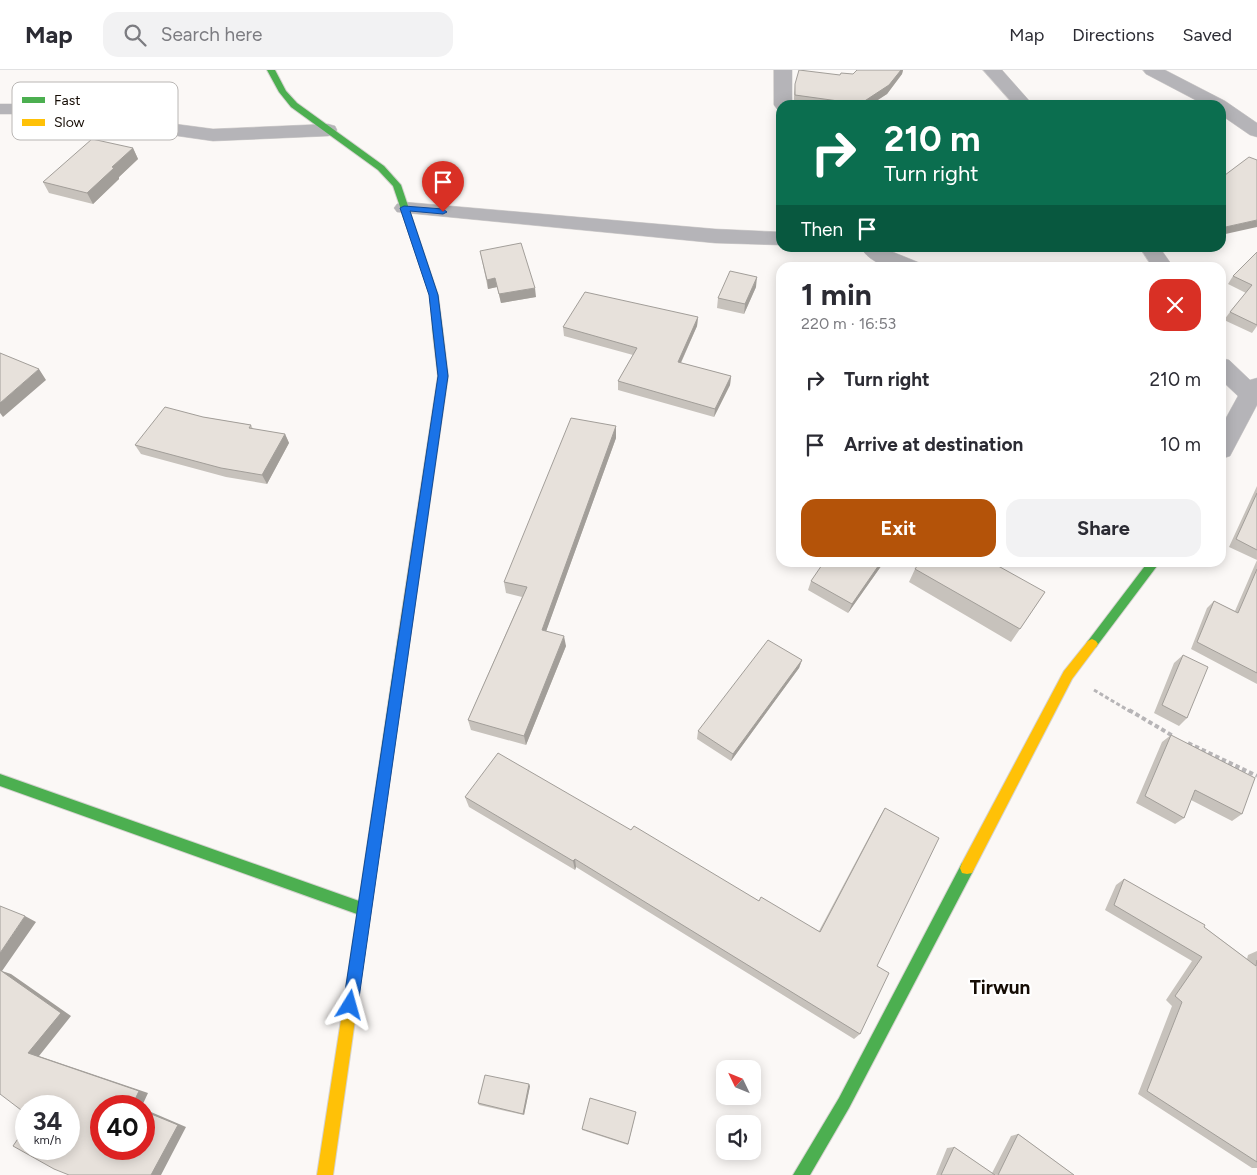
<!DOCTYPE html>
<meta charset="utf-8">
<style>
:root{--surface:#fff;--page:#f2f2f3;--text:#2b2b33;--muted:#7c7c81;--line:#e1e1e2;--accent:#b45309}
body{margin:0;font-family:Figtree,sans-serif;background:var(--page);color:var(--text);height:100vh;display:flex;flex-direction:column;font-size:19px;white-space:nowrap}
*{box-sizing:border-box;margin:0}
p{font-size:16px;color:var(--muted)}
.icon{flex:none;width:28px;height:28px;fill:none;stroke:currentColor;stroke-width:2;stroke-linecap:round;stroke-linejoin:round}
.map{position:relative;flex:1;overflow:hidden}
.panel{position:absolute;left:776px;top:192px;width:450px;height:305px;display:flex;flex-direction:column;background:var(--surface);border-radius:15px;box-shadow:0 2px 12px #0003}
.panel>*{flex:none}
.banner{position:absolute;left:776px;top:30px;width:450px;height:152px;border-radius:15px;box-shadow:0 2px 12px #0003;background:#0b6e4f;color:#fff;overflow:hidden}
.needle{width:32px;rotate:313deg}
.fabs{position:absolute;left:716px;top:990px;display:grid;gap:10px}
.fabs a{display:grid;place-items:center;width:45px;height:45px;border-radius:10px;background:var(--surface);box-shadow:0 2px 12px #0003;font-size:25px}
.speed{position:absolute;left:15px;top:1025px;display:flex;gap:10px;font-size:25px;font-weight:700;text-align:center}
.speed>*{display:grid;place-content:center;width:65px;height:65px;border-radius:50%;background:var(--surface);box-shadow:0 2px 12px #0003;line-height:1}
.speed small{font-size:12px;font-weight:400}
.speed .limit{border:8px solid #d22;background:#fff;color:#111}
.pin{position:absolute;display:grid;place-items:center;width:42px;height:42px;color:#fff;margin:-51px -21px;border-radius:50% 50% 50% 0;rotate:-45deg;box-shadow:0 0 5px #0007}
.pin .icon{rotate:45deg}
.me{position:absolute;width:55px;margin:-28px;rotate:8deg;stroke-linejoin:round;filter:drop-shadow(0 0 4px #0008)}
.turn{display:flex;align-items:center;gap:18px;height:105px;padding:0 25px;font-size:22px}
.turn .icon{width:65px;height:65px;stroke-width:2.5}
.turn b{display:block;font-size:35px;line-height:42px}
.then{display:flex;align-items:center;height:48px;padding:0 25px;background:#0003;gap:10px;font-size:19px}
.round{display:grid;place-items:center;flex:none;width:52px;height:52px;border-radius:15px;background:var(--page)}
.headline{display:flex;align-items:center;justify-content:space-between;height:85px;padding:0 25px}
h1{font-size:30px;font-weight:700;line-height:38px}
.button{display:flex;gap:10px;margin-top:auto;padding:10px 25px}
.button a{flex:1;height:58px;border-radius:15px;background:var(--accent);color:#fff;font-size:20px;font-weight:700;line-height:58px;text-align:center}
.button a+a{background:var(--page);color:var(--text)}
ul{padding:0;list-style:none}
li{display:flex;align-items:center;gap:15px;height:65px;padding:0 25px}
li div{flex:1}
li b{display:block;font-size:19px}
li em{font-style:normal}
header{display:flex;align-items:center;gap:30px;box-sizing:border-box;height:70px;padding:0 25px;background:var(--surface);border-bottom:1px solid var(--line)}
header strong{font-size:24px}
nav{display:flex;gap:28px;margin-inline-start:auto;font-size:18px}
.search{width:350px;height:45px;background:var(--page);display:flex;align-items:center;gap:12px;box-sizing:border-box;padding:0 18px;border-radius:15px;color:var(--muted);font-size:19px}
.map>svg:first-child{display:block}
</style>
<header>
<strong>Map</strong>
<div class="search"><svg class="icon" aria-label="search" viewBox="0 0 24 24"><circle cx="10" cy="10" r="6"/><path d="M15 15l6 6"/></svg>Search here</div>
<nav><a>Map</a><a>Directions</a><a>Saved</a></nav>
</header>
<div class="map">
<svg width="1257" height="1105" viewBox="0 0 1257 1105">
<rect width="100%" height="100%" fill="#fbf8f6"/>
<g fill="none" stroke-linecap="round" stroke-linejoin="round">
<defs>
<path id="street" d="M774,0H792V35H781V40L777,39L774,35Z
M983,0H1002L1033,35H1014Z
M1143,0H1165L1225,31L1257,53V67L1250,65L1221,45V35H1205L1146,4Z
M0,34H24L213,59L328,54L335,56L337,60L335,64L328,66L213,71L24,44H0Z
M404,132L715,159L781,162V175L715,173L397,142L394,138L397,134Z
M861,178H883L920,193L923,198C901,198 875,200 861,178Z
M1140,178H1160L1174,198H1153Z
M1221,288L1229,290L1250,310L1257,308V335L1230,386L1221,389V357L1238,326L1221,310Z"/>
<path id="fast" d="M267,0H275L286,21L297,33L384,96L401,115L438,225L443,264L441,266H435L433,264L430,225L393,116L378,100L291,37L279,22Z
M1148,492H1160L1096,577L1092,579L1088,577L1086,574L1088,571Z
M404,563L408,565L410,568L355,950L353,955L348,957L343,955L341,950L357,844L0,716V704L359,831L398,568L400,565Z
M967,792L972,793L974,798L972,803L849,1038L810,1105H793L839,1028L962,793Z"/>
<path id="slow" d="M438,261L443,264L448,306L410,568L408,571L404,573L400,571L398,568L438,306L433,264Z
M1092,569L1096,571L1098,574L1096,577L1072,609L972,803L967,804L962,803L960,798L962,793L1064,601L1088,571Z
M348,943L353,945L355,950L333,1105H317L341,950L343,945Z"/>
</defs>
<!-- street casing -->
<use href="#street" stroke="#d5d2d0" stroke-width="1"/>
<!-- fast casing -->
<use href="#fast" stroke="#d5d2d0" stroke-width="2"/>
<!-- slow casing -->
<use href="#slow" stroke="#d5d2d0" stroke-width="2"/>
<!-- path-far1 -->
<path stroke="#b7b5b7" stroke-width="3" stroke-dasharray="4 2.5" stroke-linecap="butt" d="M1094,620L1131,642"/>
<!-- path -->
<path stroke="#b7b5b7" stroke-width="4" stroke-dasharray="4.5 3" stroke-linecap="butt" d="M1129,640L1173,666
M1188,673L1257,706"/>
<!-- street -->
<use href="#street" fill="#b5b4b8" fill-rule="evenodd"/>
<!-- fast -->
<use href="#fast" fill="#4caf50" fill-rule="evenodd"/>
<!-- slow -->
<use href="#slow" fill="#ffc107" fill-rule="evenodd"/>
</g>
<!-- wall -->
<path fill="#c7c2bc" d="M857,0H903L902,4L887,24L870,35L794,34V23L795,14L840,5L853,4Z
M133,78L138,89L119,107V109L93,134L49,123L43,112Z
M480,181L536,227L501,233L497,217L488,219Z
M1257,182V256L1252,263L1224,250L1230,242L1246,223L1228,214L1233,206Z
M756,217L744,244L717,238L718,228Z
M698,247L697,256L681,293L731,306L730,315L714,347L618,320V311L633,285L564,266L563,257Z
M781,297V305H779Z
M203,347L251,355L253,359L285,364L289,373L267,414L226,407L141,384L135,375Z
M616,356V368L546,561L566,576L526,675L471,660L468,650L522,527L506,523L504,512Z
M1257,416V614L1191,579L1207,538L1214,531L1235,541L1257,490L1229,477Z
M884,492L848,543L808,520L811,511Z
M915,499L1045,522L1011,572L909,512Z
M1183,585L1187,648L1179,656L1154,643L1174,593Z
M802,590L799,598L731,691L697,669L698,661Z
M1171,665L1242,744L1232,751L1191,730L1184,748L1175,754L1136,733L1162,672Z
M465,727L631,760L759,831L819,861L879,748L885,738L877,896L860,964L854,969L576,797L575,800L469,737Z
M1124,809L1204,857L1247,889L1248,885L1257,881V1098H1252L1138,1024L1172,936L1166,930L1192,891L1105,840L1116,815Z
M530,1016L524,1045L479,1035L478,1033Z
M636,1042L628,1075L582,1060V1059Z
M1018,1064L1074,1105H936L947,1078L954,1077L992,1103L1011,1066Z"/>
<!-- shaded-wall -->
<path fill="#a29e99" d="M901,0H903L902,4L887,24L870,35H860Z
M133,78L138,89L119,107V109L93,134L87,123L112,97Z
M1257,150V157L1221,165V158Z
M757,207L756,217L744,244L745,234Z
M495,208L497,217L488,219L487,210Z
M535,218L536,227L501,233L499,224Z
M698,247L697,256L677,301L678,292Z
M39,299L46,310L3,347L0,343V333Z
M731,306L730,315L714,347L715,339Z
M616,356V368L543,570L542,560Z
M285,364L289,373L267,414L262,405Z
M881,492H884L848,543L852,534Z
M564,566L566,576L526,675L524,666Z
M802,590L799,598L731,691L733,684Z
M575,789L576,797L575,800L573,791Z
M25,846L36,852L2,901L11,904L71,946L39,986L148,1023L142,1036H133L28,983L0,904V883Z
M529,1014L530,1016L524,1045L523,1044Z
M144,1039L186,1057L161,1105H151Z"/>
<!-- building -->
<path fill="#e7e1db" stroke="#a29e99" d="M799,0L840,5L841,3L853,4L857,0H901L889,15L860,34L795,25V14Z
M92,69L133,78L112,97L114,98L87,123L43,112Z
M1249,87L1257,90V150L1221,158V108Z
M521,173L535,218L499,224L495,208L487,210L480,181Z
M1257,182V255L1230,242L1252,215L1233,206Z
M730,201L757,207L745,234L718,228Z
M585,222L698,247L678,292L731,306L715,339L618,311L637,278L563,257Z
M0,283L39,299L0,333Z
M165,337L203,347L251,355L249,358L285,364L262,405L221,398L135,375Z
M571,348L616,356L542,560L564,566L524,666L468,650L527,517L504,512Z
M1257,423V480L1236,469Z
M824,492H881L852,534L811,511Z
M920,492H991L1045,522L1020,559L915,499Z
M1257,499V603L1197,572L1214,531L1238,543Z
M768,570L802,590L733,684L698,661Z
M1183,585L1208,597L1187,648L1162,635Z
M1171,665L1255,708L1242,744L1195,720L1184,748L1145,726Z
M498,683L631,760L634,756L759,831L761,827L820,862L885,738L939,768L877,896L889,903L860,964L575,789L573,791L465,727Z
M1124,809L1205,855L1204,857L1256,896L1257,890V1092L1147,1021L1182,932L1175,926L1202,887L1114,835Z
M0,836L25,846L0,883Z
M0,900L61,943L28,983L139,1021L132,1036H133H101V1079H144V1041L178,1055L151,1105H69L54,1099L13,1076L26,1057V1079H69V1036H26V1051L21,1049L25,1043L0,1024Z
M485,1005L529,1014L523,1044L478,1033Z
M590,1028L636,1042L628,1074L582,1059Z
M1018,1064L1074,1105H998Z
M954,1077L995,1105H941Z"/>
<!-- route -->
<path fill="#1a73e8" stroke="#114b97" d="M404,136L443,139L447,142L443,144L410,141L438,225L448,306L358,935L356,940L350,942L345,940L343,935L438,306L429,225L400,138Z"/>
<g text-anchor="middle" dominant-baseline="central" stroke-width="4.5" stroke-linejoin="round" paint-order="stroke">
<!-- near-quarter labels -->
<g font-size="19" font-weight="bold" fill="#150c04" stroke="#fff">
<text x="1000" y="917">Tirwun</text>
</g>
</g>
<!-- legend -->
<rect x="12" y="12" width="166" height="58" rx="8" fill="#fff" stroke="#b9b6b4" stroke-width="1"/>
<rect x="22" y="27" width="23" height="6" fill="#4caf50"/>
<rect x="22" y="49" width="23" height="7" fill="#ffc107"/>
<g font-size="14" fill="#150c04">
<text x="54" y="35">Fast</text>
<text x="54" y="57">Slow</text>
</g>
</svg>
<div class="fabs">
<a><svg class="needle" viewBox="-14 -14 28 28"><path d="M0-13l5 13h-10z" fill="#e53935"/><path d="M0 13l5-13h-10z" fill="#7c7c81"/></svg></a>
<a><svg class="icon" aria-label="sound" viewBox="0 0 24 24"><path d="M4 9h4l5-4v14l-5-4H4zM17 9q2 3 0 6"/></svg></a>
</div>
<div class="speed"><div>34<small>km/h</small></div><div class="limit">40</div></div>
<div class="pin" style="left:443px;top:142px;background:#d93025"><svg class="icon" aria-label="arrive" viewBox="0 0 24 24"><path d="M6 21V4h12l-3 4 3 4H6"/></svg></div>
<svg class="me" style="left:350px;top:935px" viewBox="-20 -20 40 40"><path d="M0-17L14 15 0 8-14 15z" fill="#1a73e8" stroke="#fff" stroke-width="4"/></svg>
<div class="banner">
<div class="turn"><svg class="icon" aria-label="right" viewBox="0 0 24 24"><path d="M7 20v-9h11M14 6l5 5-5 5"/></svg><div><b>210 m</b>Turn right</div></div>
<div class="then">Then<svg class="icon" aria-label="arrive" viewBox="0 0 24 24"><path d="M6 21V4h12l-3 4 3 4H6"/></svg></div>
</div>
<section class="panel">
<div class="headline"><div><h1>1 min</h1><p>220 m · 16:53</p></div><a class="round" style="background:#d93025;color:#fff"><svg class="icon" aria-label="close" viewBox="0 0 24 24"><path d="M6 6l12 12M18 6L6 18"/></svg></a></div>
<ul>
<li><svg class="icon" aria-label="right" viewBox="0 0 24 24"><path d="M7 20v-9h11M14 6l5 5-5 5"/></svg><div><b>Turn right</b></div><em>210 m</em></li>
<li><svg class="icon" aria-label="arrive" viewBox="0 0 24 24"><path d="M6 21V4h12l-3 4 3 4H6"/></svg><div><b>Arrive at destination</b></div><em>10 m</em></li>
</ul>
<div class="button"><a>Exit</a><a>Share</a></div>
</section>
</div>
